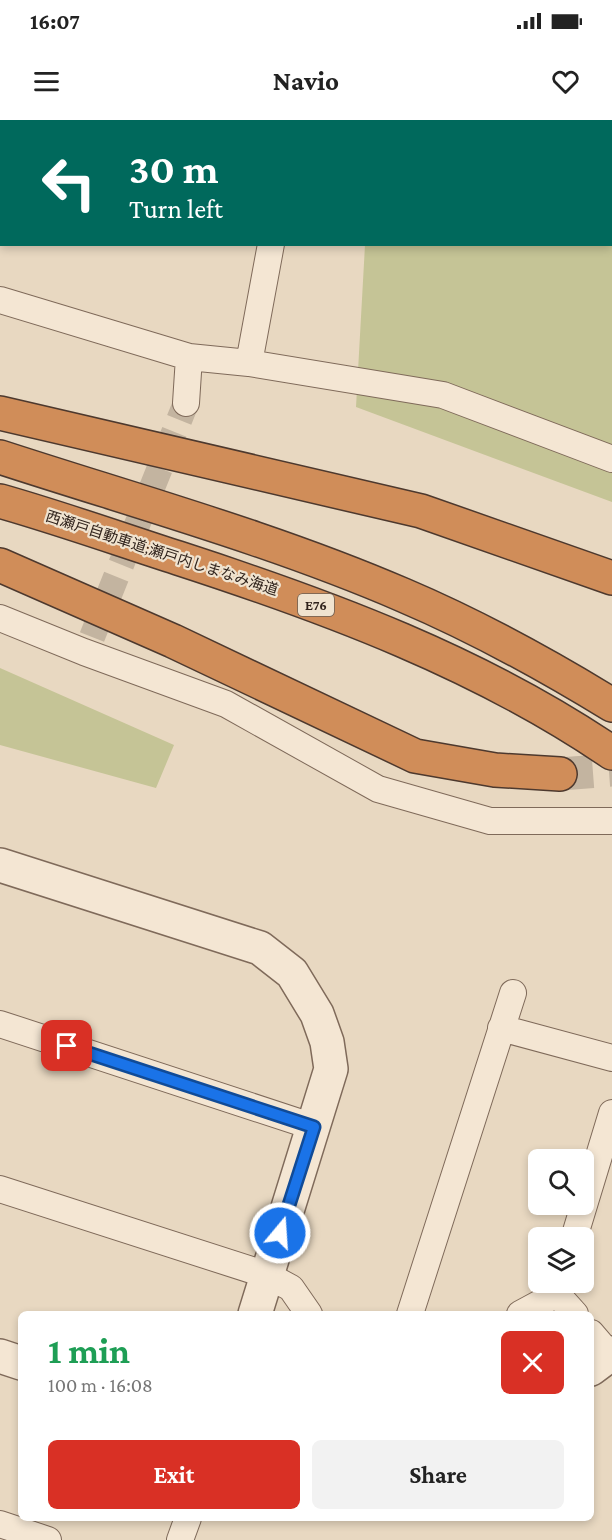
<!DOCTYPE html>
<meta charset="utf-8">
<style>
:root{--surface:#fff;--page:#f2f2f2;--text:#222;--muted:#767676;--accent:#d93025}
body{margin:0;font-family:"Crimson Pro","Noto Sans JP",serif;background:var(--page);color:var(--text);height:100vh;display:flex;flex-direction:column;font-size:22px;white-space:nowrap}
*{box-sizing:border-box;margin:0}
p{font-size:20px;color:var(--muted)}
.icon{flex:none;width:33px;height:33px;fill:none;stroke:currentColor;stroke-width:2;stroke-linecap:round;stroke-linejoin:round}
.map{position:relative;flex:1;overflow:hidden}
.panel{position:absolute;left:18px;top:1191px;width:576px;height:210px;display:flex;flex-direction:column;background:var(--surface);border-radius:9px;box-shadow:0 3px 9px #0003}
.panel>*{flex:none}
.top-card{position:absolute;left:0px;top:0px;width:612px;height:126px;box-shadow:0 3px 9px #0003;background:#00695c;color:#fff;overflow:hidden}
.fabs{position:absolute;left:528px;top:1029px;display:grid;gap:12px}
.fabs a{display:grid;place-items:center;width:66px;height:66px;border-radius:9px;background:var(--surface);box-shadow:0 3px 9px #0003;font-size:30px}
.pin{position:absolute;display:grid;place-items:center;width:51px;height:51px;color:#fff;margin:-26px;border-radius:12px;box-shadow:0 3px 9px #0006}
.me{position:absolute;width:66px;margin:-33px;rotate:18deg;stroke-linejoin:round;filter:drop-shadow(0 0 4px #0008)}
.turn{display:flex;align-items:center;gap:21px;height:126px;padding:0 30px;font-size:27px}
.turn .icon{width:78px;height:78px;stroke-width:2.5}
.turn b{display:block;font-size:42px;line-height:51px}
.round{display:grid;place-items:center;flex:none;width:63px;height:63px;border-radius:9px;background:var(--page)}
.headline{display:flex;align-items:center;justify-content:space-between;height:102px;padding:0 30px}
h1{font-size:36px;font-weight:700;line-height:45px;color:#1e9e55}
.cta{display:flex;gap:12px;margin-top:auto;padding:12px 30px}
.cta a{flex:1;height:69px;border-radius:9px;background:var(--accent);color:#fff;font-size:24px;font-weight:700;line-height:69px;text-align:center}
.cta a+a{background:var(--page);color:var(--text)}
.status{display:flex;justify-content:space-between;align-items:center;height:42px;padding:0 30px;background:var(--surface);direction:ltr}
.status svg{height:16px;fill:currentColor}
header{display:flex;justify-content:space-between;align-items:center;height:78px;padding:0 30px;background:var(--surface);font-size:27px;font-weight:700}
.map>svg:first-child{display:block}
</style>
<div class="status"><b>16:07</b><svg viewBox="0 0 49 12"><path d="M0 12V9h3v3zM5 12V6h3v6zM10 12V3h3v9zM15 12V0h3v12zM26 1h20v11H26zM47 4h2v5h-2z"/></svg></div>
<header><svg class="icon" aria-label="menu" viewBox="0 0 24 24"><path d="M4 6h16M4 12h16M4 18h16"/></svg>Navio<svg class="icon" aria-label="heart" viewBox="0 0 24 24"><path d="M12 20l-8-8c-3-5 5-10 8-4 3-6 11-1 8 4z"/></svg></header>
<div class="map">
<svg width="612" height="1420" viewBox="0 0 612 1420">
<rect width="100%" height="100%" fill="#e8d8c1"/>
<!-- green -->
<path fill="#c5c496" d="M371,0H612V382L356,287L365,125L610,124V2Z
M0,548L174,625L156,668L0,625Z"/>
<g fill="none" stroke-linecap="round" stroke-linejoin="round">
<!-- minor-tunnel -->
<path stroke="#c3b4a0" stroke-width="26" stroke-dasharray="26 13" stroke-linecap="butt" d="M92,517L186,283"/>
<!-- motorway-tunnel -->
<path stroke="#c3b4a0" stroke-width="33" stroke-dasharray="33 16" stroke-linecap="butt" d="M560,654L612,650"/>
<defs>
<path id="minor" d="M294,2L295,0
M0,180L189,237L249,243L443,275L612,339
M249,243L271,124
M186,283L189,237
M0,498L84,532L226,584L378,669L490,701H612
M0,904L314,1007
M501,908L612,938
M0,1069L267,1155L291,1168L309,1194
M574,1118L612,993
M557,1174L575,1194
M410,1194L513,873
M520,1194L557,1174L560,1162
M591,1213L610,1235
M0,1404L48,1420
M180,1420L188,1398"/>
<path id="tertiary" d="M0,745L260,828L292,853L317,894L327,922L331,949L255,1194
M0,1236L21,1243
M591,1249L612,1233"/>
<path id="motorway" d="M0,293L421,391L612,458
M0,337C135,381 273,419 403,475C476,506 545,544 612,585
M0,381C60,398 119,419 178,438C329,487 480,543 612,633
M0,445L173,521L415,636L495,650L560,654"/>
</defs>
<!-- minor casing -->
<use href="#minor" stroke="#7f6a5a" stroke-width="28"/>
<!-- tertiary casing -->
<use href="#tertiary" stroke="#7f6a5a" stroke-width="36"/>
<!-- motorway casing -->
<use href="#motorway" stroke="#4d392e" stroke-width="36"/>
<!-- minor -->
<use href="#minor" stroke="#f4e6d3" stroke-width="26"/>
<!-- tertiary -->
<use href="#tertiary" stroke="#f4e6d3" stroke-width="33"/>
<!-- motorway -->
<use href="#motorway" stroke="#d08d59" stroke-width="33"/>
</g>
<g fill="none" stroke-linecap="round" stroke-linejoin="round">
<defs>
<path id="route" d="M67,926L314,1007L280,1113"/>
</defs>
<!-- route casing -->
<use href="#route" stroke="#114b97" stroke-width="15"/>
<!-- route -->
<use href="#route" stroke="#1a73e8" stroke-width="10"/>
</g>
<g text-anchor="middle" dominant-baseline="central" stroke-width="4.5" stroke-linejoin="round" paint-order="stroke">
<!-- shield labels -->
<rect fill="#f0e3cf" stroke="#6a5d52" stroke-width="1.5" x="298" y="474" width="36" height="22" rx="4.5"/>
<g font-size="14" font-weight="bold" fill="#31241d">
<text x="316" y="485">E76</text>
</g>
<!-- street labels -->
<g font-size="15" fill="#31241d" stroke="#f0e3cf">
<text transform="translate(162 433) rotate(18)">西瀬戸自動車道;瀬戸内しまなみ海道</text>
</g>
</g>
</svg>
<div class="fabs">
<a><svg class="icon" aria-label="search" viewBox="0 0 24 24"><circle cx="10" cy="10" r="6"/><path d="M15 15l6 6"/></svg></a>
<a><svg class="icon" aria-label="layers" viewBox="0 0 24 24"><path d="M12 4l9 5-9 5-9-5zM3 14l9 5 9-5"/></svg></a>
</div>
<div class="pin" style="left:67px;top:926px;background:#d93025"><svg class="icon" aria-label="arrive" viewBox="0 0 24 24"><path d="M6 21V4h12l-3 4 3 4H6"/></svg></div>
<svg class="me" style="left:280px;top:1113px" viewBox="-20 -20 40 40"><circle r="17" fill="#1a73e8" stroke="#fff" stroke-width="3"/><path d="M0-11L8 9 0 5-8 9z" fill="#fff"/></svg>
<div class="top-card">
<div class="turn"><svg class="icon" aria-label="left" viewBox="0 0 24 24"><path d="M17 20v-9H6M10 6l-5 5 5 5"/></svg><div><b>30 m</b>Turn left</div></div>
</div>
<section class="panel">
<div class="headline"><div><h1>1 min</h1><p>100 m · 16:08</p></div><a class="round" style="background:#d93025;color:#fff"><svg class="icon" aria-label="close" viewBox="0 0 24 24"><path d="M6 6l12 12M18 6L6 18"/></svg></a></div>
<div class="cta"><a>Exit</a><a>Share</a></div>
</section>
</div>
